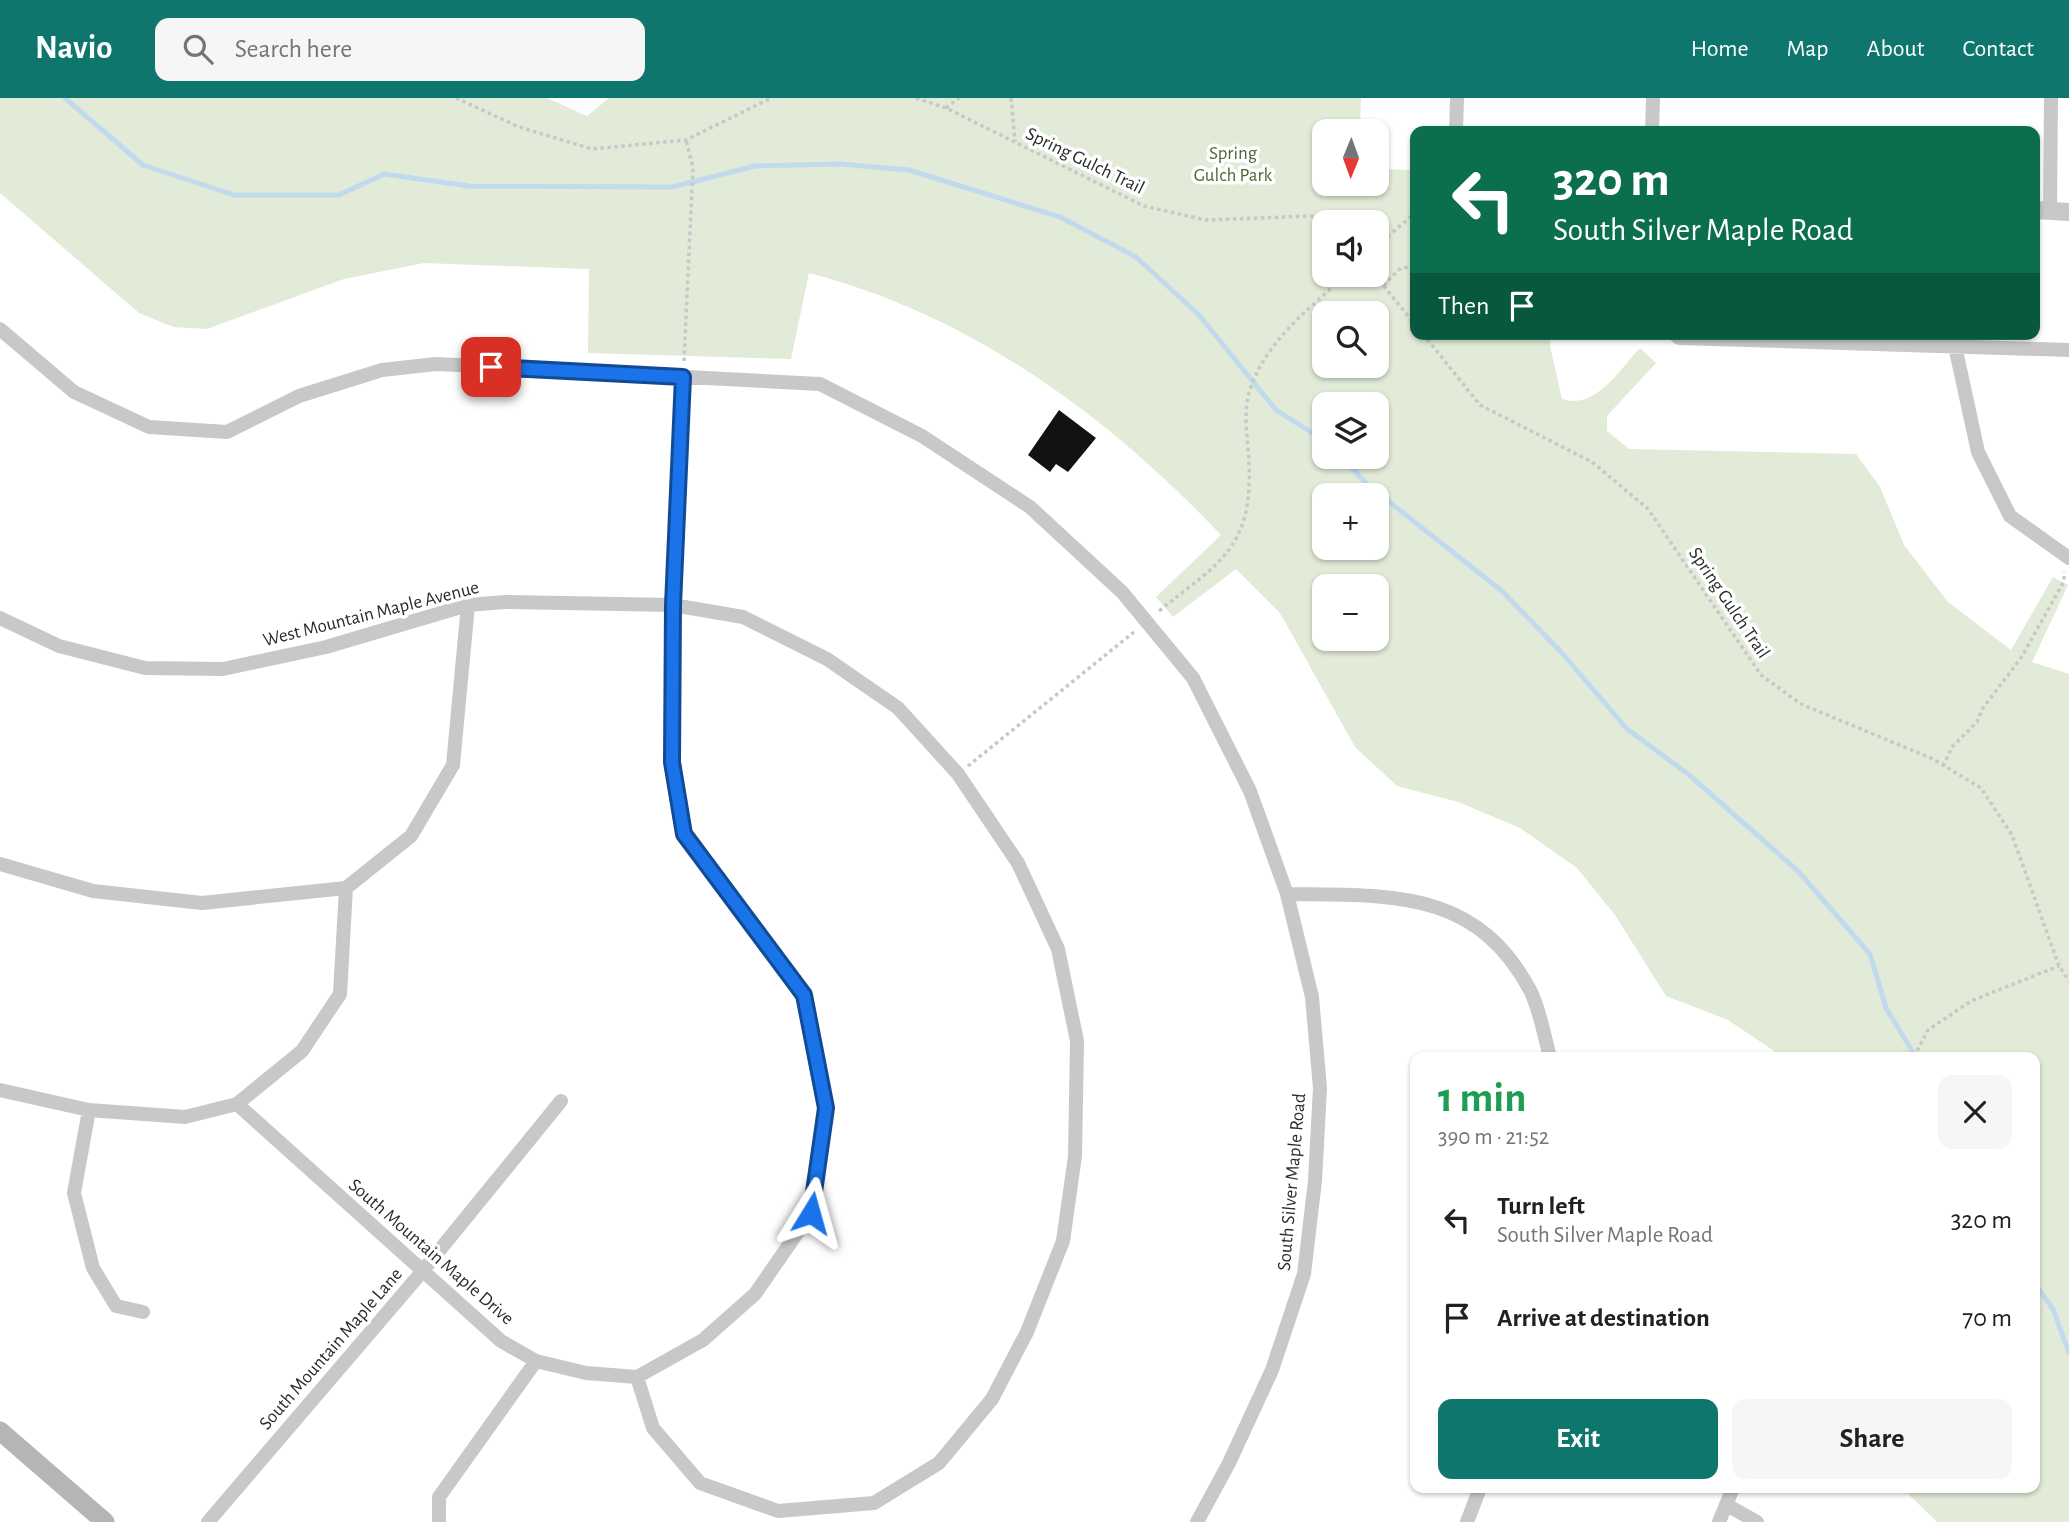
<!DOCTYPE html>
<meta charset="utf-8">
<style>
:root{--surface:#fff;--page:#f6f6f6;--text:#202124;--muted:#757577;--accent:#0f766e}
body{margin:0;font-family:"Alegreya Sans",sans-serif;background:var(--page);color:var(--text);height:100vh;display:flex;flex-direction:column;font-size:26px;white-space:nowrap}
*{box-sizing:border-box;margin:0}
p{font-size:23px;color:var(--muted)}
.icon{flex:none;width:38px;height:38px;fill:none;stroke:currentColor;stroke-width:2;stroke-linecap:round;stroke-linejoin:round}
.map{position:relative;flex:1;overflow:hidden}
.side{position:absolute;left:1410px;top:954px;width:630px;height:441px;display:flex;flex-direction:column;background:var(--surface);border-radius:14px;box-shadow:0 2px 5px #0004}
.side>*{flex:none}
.hud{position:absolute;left:1410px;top:28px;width:630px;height:214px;border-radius:14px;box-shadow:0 2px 5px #0004;background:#0b6e4f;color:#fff;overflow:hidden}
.needle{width:46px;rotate:181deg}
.controls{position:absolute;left:1312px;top:21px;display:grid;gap:14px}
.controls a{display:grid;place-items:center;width:77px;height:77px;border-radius:14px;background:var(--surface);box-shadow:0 2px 5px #0004;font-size:35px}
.pin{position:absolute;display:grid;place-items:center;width:60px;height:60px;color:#fff;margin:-30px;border-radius:14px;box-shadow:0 4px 10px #0006}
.me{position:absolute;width:77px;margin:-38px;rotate:8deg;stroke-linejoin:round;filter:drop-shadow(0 0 5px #0008)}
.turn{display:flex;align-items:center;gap:24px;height:147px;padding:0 28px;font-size:32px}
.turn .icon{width:91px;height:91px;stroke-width:2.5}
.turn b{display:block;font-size:49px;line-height:60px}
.then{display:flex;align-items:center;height:66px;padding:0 28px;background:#0003;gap:14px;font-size:26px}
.round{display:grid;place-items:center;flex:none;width:74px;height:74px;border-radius:14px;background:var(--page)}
.headline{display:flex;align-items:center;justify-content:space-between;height:119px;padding:0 28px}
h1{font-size:42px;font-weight:600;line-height:52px;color:#1e9e55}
.primary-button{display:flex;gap:14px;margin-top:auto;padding:14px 28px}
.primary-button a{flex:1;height:80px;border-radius:14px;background:var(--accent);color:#fff;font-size:28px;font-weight:600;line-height:80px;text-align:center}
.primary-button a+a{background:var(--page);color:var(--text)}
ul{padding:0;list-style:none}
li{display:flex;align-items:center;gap:21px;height:98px;padding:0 28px}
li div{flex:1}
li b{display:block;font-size:26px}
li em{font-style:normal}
header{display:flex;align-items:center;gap:42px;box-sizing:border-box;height:98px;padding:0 35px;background:var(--accent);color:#fff}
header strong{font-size:33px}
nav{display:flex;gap:38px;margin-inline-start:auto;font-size:24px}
.search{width:490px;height:63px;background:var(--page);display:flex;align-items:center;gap:18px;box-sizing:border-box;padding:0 24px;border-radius:14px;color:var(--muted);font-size:26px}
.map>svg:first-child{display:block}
</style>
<header>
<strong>Navio</strong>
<div class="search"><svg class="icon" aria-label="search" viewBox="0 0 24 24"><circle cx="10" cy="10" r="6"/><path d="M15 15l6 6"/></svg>Search here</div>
<nav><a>Home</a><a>Map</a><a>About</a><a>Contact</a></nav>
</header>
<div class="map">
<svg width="2069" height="1424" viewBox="0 0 2069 1424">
<rect width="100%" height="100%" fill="#fff"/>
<!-- green -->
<path fill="#e1ebd7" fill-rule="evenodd" d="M0,0H547L587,18L609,0H1361L1360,33H1325V86H1377V71L1416,72V236H1550V248L1562,301C1596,312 1619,272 1640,250L1656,265L1607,318V333L1629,351L1856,356L1880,389L1904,447L1948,504L2011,552L2053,479L2068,487L2032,564L2069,576V1424H1937L1902,1390H2035V959H1783L1728,922L1666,898L1615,817L1577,770L1520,730L1458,704L1397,688L1355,649L1280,515L1236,471L1173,519L1156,499L1221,437C1107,317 971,217 809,175L791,261L588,255L589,171L424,165L344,181L207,231L173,229L139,215L0,95ZM1325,124H1377V177H1325ZM1325,215H1377V268H1325ZM1325,306H1377V359H1325ZM1325,397H1377V450H1325ZM1325,488H1377V541H1325Z"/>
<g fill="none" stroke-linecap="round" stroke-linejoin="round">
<!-- stream -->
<path stroke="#c1daed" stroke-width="5" d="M65,0L143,67L234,97H339L384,76L469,88L672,89L755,68L840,66L909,72L1060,119L1136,159L1199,217L1276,312L1325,343
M1341,359L1368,387L1503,494L1562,555L1627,631L1688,676L1798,773L1870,856L1886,910L1916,959
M2035,1186L2053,1211L2069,1255"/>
</g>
<!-- building -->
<path fill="#121212" d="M1059,312L1096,340L1068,374L1056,366L1050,374L1028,357Z"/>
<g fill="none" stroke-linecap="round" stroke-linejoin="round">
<!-- path -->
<path stroke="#c8c8c8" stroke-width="3.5" stroke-dasharray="3.5 3.5" stroke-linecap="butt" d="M456,0L519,29L592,51L686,42L771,0
M916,0L946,10L1144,108L1206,122L1311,118L1332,124
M1011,0L1015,44
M946,10L959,0
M1377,148L1416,114
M1375,177L1416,228
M1383,187L1401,170L1416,169
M1423,236L1480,307L1592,364L1648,411L1761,577L1801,606L1933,661L1981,690L2012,737L2059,868L2069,883
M684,263L693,70L686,42
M1159,513C1220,464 1253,450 1249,364C1248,343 1243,315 1249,295C1264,244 1309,211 1346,177
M968,668L1134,534
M1943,668L1952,649L1977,624L1983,610L2021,560L2064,483V474
M1914,959L1928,932L1971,903L2059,868"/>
<!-- minor -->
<path stroke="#c8c8c8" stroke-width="14" d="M1456,33L1457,0
M1652,33L1653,0
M2050,112L2051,0
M0,231L74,294L149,329L227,334L299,298L382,272L436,266L820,286L922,338L1030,409L1122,494L1193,580L1250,693L1287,796L1312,899L1320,990L1315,1083L1304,1176L1272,1272L1229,1365L1197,1424
M1674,236L1679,240L2069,252
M1955,248L1978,354L2010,418L2069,460
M0,520L59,548L145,570L223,571L326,549L468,507L505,504L673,507L743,519L827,561L898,610L958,676L1018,765L1058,851L1077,943L1075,1058L1063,1143L1027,1234L992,1301L939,1365L874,1405L778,1413L700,1385L653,1330L637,1279
M0,766L93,793L202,805L346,790L411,738L453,667L468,507
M1287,796C1388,798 1475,789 1530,892C1540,911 1544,938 1550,959
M0,992L89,1012L185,1019L237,1006L302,953L340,896L346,790
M237,1006L501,1243L536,1263L586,1275L637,1279L703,1242L755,1196L811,1115L826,1010L804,897L684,736L672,664L673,507L683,279
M89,1012L74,1095L93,1170L116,1208L143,1214
M1727,1407L1757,1424
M208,1424L421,1175L561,1003
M439,1424V1399L536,1263
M1467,1424L1480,1390
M1719,1424L1733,1390"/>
<!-- tertiary -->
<path stroke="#c8c8c8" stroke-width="18" d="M2035,112L2069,114"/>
<!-- secondary -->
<path stroke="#b5b5b5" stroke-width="19" d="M0,1333L105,1424"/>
</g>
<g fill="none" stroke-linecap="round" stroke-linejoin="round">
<defs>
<path id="route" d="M491,269L683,279L673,507L672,664L684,736L804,897L826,1010L811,1115"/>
</defs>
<!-- route casing -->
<use href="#route" stroke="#114b97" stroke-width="18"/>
<!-- route -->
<use href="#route" stroke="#1a73e8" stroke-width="12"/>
</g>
<g text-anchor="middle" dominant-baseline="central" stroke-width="7" stroke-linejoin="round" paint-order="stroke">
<!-- park labels -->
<g font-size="19" fill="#4c6a36" stroke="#fff">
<text x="1233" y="55">Spring<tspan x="1233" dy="22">Gulch Park</tspan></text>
</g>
<!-- street labels -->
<g font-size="19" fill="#2b2b2b" stroke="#fff">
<text transform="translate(1085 63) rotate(26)">Spring Gulch Trail</text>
<text transform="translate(1729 505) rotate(56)">Spring Gulch Trail</text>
<text transform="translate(371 516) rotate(-14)">West Mountain Maple Avenue</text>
<text transform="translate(1292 1084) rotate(-85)">South Silver Maple Road</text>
<text transform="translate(431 1154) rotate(41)">South Mountain Maple Drive</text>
<text transform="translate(331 1251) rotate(-49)">South Mountain Maple Lane</text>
</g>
</g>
</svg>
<div class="controls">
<a><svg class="needle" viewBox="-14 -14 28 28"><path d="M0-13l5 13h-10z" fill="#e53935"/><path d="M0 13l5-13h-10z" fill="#757577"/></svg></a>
<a><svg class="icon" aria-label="sound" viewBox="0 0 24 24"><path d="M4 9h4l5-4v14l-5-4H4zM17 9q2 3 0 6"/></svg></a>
<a><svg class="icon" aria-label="search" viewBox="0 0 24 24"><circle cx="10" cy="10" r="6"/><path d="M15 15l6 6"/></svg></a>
<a><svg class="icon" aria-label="layers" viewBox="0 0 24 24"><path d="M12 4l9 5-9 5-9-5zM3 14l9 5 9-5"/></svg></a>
<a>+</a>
<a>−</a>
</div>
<div class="pin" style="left:491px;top:269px;background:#d93025"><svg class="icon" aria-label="arrive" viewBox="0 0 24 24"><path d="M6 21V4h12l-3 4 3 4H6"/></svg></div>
<svg class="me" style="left:811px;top:1115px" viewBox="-20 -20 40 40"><path d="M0-17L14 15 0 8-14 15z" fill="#1a73e8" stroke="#fff" stroke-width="4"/></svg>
<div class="hud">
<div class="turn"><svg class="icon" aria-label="left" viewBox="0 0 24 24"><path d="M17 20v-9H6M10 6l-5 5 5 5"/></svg><div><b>320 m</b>South Silver Maple Road</div></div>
<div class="then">Then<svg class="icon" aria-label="arrive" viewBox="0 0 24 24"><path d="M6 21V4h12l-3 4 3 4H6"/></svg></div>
</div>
<section class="side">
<div class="headline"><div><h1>1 min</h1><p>390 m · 21:52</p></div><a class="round"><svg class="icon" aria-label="close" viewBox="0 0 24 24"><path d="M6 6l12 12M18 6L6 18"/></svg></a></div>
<ul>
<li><svg class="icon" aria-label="left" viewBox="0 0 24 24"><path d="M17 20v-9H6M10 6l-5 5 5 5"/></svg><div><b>Turn left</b><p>South Silver Maple Road</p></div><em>320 m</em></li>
<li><svg class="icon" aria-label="arrive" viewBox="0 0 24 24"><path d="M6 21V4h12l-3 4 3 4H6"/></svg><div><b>Arrive at destination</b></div><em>70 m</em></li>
</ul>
<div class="primary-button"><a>Exit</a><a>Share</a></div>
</section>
</div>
